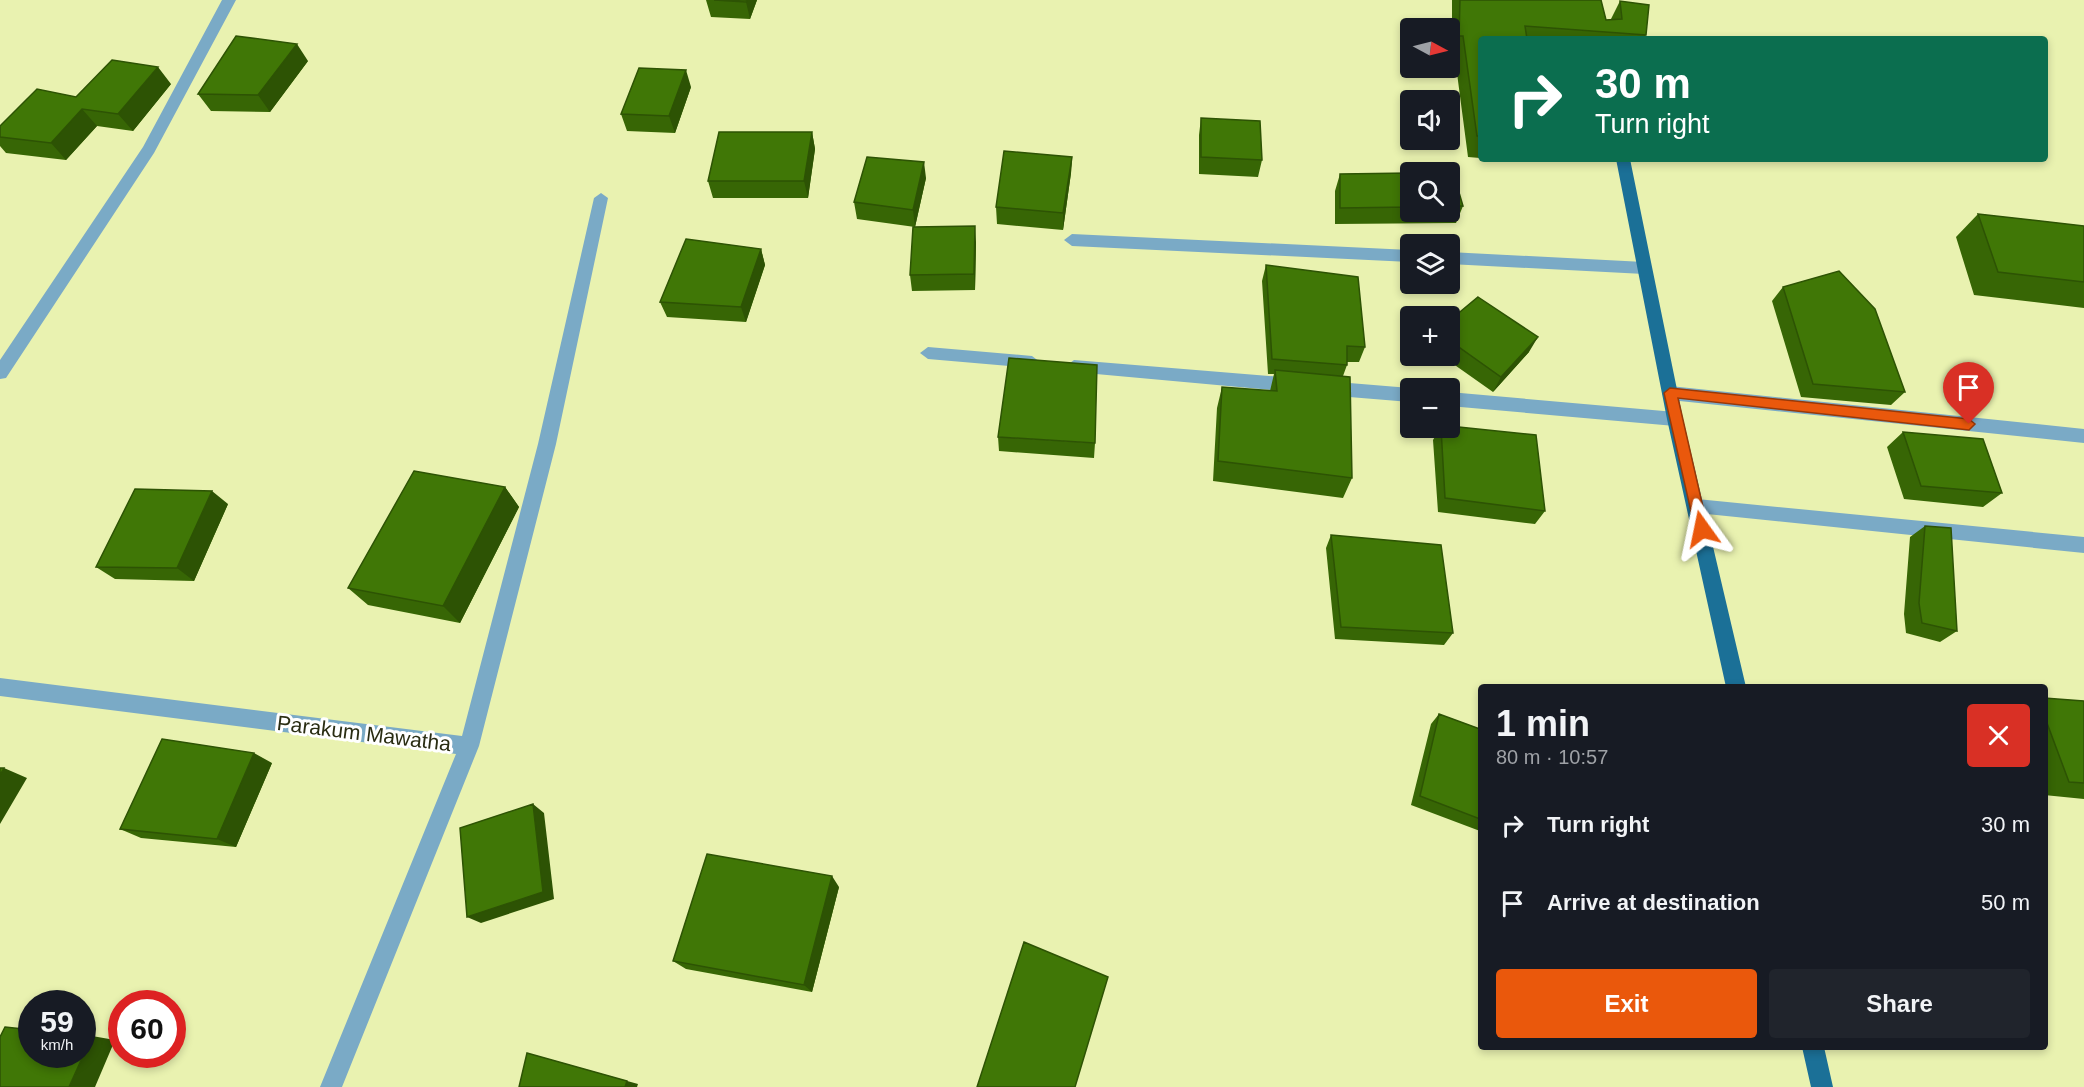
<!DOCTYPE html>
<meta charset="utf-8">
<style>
:root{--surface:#171b24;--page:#20242c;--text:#f1f3f6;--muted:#9ea1a6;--accent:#ea580c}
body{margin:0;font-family:Helvetica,sans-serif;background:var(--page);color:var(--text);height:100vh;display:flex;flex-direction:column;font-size:22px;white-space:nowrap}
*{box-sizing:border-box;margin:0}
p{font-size:20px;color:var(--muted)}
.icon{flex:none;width:33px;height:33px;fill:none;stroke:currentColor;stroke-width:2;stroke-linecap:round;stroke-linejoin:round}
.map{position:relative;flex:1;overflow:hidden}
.panel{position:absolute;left:1478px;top:684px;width:570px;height:366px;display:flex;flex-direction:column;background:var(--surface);border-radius:6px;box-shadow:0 3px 9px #0003}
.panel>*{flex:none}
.top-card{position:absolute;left:1478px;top:36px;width:570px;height:126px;border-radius:6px;box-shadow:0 3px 9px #0003;background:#0b6e4f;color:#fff;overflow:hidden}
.needle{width:39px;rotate:97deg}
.fabs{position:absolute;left:1400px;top:18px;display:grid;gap:12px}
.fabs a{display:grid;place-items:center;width:60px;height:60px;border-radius:6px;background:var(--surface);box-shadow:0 3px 9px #0003;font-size:30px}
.speed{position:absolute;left:18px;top:990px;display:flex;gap:12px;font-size:30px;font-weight:700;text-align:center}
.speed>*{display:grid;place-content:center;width:78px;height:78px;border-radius:50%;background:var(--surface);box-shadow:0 3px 9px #0003;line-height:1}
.speed small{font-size:15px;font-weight:400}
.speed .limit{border:9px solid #d22;background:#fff;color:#111}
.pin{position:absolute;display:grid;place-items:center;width:51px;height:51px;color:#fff;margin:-62px -26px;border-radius:50% 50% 50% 0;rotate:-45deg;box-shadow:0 0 6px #0007}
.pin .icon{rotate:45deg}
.me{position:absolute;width:66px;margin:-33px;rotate:348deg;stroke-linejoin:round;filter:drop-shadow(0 0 4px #0008)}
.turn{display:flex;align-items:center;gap:21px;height:126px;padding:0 18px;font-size:27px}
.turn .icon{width:78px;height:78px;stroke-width:2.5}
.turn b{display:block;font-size:42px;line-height:51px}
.round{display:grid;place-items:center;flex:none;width:63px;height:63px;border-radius:6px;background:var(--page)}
.overview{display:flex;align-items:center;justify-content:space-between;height:102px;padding:0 18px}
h1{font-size:36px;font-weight:800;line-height:45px}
.cta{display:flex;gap:12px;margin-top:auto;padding:12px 18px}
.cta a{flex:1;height:69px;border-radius:6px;background:var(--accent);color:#fff;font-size:24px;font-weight:800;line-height:69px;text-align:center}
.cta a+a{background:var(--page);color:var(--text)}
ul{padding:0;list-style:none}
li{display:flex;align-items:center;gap:18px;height:78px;padding:0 18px}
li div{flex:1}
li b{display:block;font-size:22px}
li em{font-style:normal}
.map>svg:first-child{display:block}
</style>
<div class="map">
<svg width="2084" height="1087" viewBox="0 0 2084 1087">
<rect width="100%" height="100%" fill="#e9f2b0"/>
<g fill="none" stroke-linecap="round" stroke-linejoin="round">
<!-- lane -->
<path fill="#7aaac6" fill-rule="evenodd" d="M1670,386L2084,429V443L1670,400L1664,398L1662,393L1664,388Z"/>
<!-- street -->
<path fill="#7aaac6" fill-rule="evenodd" d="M222,0H236L154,153L6,378L0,379V360L143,147Z
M601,193L608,198L556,444L479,746L342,1087H320L456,754L0,696V678L462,736L538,444L594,198Z
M1072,234L1410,250V262L1072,246L1064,240Z
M1449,252L1644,262L1652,268L1644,274L1449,264Z
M928,347L1032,356L1040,362L1032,368L928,359L920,353Z
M1074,360L1295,378L1301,380L1303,385L1301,390L1295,392L1074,372L1066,366Z
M1325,381L1410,388V402L1325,395L1319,393L1317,388L1319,383Z
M1449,392L1675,412L1681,414L1683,419L1681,424L1675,426L1449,406Z
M1697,499L2084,537V553L1697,513L1691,511L1688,506L1691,501Z"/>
<!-- primary -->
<path fill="#1b7097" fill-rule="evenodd" d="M1616,159H1630L1683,419L1746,687H1726L1667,419Z
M1802,1047H1824L1833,1087H1811Z"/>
</g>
<!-- wall -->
<path fill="#376605" d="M706,0H757L750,19L711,17Z
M1452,0H1601L1606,20L1611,19L1620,1L1646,35L1644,39H1480V158L1468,157L1455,58L1452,57Z
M308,61L270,112L211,111L198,94Z
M171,84L133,131L97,126L66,160L6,153L0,146V126L76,97Z
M691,87L675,133L627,131L621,114Z
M1201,118L1262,160L1258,177L1199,174V135Z
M812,132L815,149L808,198H713L708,181Z
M1072,157L1071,173L1063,230L997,224L996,207Z
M1449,172L1463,206L1456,223L1335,224V191L1340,174L1410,173V212H1449Z
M926,178L915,227L857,219L854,202Z
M1978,214L2084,226V308L1974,295L1956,237Z
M976,242L975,290L912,291L910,275Z
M761,249L765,265L746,322L667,317L660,302Z
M1266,265L1365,347L1359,362H1347V365L1343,376L1352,478L1343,498L1213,481L1217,408L1222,387L1270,391L1274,374H1268L1262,281Z
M1783,287L1905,392L1891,405L1801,397L1772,301Z
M1449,321L1529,352L1493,392L1442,356H1449Z
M1440,428H1449L1545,511L1535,524L1438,512L1433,440Z
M1903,432L2002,493L1983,507L1904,499L1887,447Z
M998,437L1095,443L1094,458L999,451Z
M505,487L519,507L460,623L368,605L348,588Z
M228,504L194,581L115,579L96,567Z
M1925,526L1957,631L1940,642L1906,633L1904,614L1910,537Z
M1331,535L1453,633L1444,645L1335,639L1326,548Z
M2044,698L2084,701V799L2044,795Z
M1439,714L1480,729V831L1411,805L1431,724Z
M272,763L236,847L141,838L120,829Z
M839,887L812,992L686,969L673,961Z"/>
<!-- shaded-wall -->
<path fill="#2d5304" d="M747,0H757L750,19L746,2Z
M297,44L308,61L270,112L258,95Z
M158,67L171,84L133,131L118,114Z
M686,70L691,87L675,133L669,116Z
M82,109L97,126L66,160L51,143Z
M812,132L815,149L808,198L804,181Z
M1072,157L1071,173L1063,230V213Z
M924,162L926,178L915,227L913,210Z
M975,226L976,242L975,290L974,274Z
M761,249L765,265L746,322L741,307Z
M1538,337L1529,352L1493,392L1501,377Z
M505,487L519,507L460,623L443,606Z
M212,491L228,504L194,581L177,568Z
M254,753L272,763L236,847L217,839Z
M4,768L27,778L0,824V775Z
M533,804L544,813L554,899L481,923L467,917Z
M832,876L839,887L812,992L804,985Z
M92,1036L115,1040L95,1087H69Z
M527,1053L638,1084L637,1087H625Z"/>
<!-- building -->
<path fill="#407706" stroke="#2d5304" stroke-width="1.5" d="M714,0H747L746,2Z
M1460,0H1601L1606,20L1622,19L1620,1L1649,5L1646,35L1525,26L1527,39H1480V136H1477L1463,36H1459Z
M236,36L297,44L258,95L198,94Z
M112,60L158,67L118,114L82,109L51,143L0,137V126L37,89L76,97Z
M639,68L686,70L669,116L621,114Z
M1201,118L1260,121L1262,160L1201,157Z
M719,132H812L804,181H708Z
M1004,151L1072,157L1063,213L996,207Z
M867,157L924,162L913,210L854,202Z
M1435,172H1453L1463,206H1449V172Z
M1410,173V207L1340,208V174Z
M1978,214L2084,226V282L1998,272Z
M975,226L974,274L910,275L913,227Z
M686,239L761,249L741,307L660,302Z
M1266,265L1358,277L1365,347L1347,346V365L1272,359Z
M1839,271L1875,309L1905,392L1813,384L1783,287Z
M1478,297L1538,337L1501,377L1449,340V321Z
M1009,358L1097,365L1095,443L998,437Z
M1275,370L1350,377L1352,478L1218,461L1222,387L1277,391Z
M1449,426L1536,435L1545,511L1445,498L1441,428H1449Z
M1903,432L1983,439L2002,493L1921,486Z
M414,471L505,487L443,606L348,588Z
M135,489L212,491L177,568L96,567Z
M1925,526L1951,528L1957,631L1922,623L1919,603Z
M1331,535L1441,545L1453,633L1341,627Z
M2044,698L2084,701V783L2069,782L2044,715Z
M1439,714L1480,729V819L1420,796Z
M162,739L254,753L217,839L120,829Z
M0,768H4L0,775Z
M533,804L543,892L467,917L460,828Z
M707,854L832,876L804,985L673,961Z
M1024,942L1108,977L1075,1087H977Z
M5,1027L32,1030V1054H82V1035L92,1036L69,1087H0V1037Z
M527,1053L627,1081L625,1087H519Z"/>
<!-- route -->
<path fill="#ea580c" stroke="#983908" stroke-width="1.5" d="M1670,388L1969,419L1975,424L1969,430L1678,398L1708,529L1702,534L1695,529L1664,393Z"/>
<g text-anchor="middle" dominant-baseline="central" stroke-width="6" stroke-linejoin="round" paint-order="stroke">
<!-- street labels -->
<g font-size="21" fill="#2a2d13" stroke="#fff">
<text transform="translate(364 733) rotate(7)">Parakum Mawatha</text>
</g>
</g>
</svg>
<div class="fabs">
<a><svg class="needle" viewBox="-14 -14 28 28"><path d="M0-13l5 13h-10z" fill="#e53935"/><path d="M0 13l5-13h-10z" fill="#9ea1a6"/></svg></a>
<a><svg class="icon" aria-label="sound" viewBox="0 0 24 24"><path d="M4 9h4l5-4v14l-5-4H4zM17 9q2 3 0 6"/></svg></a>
<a><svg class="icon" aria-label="search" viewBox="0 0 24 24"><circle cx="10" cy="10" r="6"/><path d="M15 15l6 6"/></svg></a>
<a><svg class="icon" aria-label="layers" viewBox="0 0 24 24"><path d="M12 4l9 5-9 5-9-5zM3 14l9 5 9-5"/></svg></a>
<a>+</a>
<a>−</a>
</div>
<div class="speed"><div>59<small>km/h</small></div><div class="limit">60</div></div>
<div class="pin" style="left:1969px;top:424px;background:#d93025"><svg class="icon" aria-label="arrive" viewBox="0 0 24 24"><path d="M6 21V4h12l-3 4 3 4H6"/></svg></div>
<svg class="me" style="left:1702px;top:529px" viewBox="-20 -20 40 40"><path d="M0-17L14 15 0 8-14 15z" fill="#ea580c" stroke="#fff" stroke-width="4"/></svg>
<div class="top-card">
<div class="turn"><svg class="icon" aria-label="right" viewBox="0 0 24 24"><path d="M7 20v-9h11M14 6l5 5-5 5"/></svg><div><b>30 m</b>Turn right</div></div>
</div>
<section class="panel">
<div class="overview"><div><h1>1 min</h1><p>80 m · 10:57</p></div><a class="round" style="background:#d93025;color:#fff"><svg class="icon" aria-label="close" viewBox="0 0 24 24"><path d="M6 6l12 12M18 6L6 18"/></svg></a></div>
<ul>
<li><svg class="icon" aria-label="right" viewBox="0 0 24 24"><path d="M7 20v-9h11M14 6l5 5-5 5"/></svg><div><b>Turn right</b></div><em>30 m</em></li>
<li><svg class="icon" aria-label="arrive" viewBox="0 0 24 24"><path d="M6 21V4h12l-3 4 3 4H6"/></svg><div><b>Arrive at destination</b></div><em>50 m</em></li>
</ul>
<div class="cta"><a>Exit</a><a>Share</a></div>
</section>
</div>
